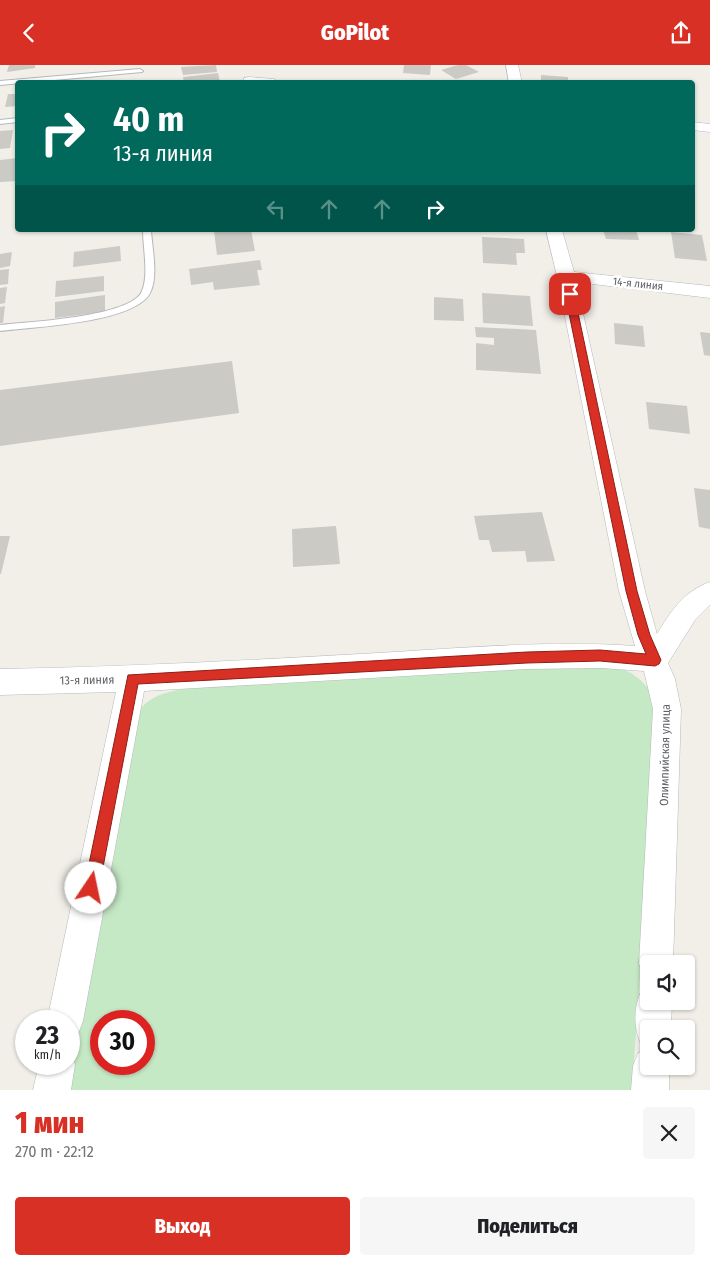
<!DOCTYPE html>
<html lang="ru">
<meta charset="utf-8">
<style>
:root{--surface:#fff;--page:#f6f6f6;--text:#202124;--muted:#757577;--accent:#d93025}
body{margin:0;font-family:"Fira Sans Condensed",sans-serif;background:var(--page);color:var(--text);height:100vh;display:flex;flex-direction:column;font-size:19px;white-space:nowrap}
*{box-sizing:border-box;margin:0}
p{font-size:16px;color:var(--muted)}
.icon{flex:none;width:28px;height:28px;fill:none;stroke:currentColor;stroke-width:2;stroke-linecap:round;stroke-linejoin:round}
.map{position:relative;height:1025px;overflow:hidden}
.sheet{display:flex;flex-direction:column;background:var(--surface);flex:1}
.sheet>*{flex:none}
.hud{position:absolute;left:15px;top:15px;width:680px;height:152px;border-radius:5px;box-shadow:0 1px 4px #0004;background:#00695c;color:#fff;overflow:hidden}
.controls{position:absolute;left:640px;top:890px;display:grid;gap:10px}
.controls a{display:grid;place-items:center;width:55px;height:55px;border-radius:5px;background:var(--surface);box-shadow:0 1px 4px #0004;font-size:25px}
.speed{position:absolute;left:15px;top:945px;display:flex;gap:10px;font-size:25px;font-weight:700;text-align:center}
.speed>*{display:grid;place-content:center;width:65px;height:65px;border-radius:50%;background:var(--surface);box-shadow:0 1px 4px #0004;line-height:1}
.speed small{font-size:12px;font-weight:400}
.speed .limit{border:8px solid #d22;background:#fff;color:#111}
.pin{position:absolute;display:grid;place-items:center;width:42px;height:42px;color:#fff;margin:-21px;border-radius:10px;box-shadow:0 2px 8px #0006}
.me{position:absolute;width:55px;margin:-28px;rotate:11deg;stroke-linejoin:round;filter:drop-shadow(0 0 4px #0008)}
.turn{display:flex;align-items:center;gap:18px;height:105px;padding:0 15px;font-size:22px}
.turn .icon{width:65px;height:65px;stroke-width:2.5}
.turn b{display:block;font-size:35px;line-height:42px}
.lanes{display:flex;align-items:center;height:48px;padding:0 15px;background:#0003;justify-content:center;gap:25px;direction:ltr}
.lanes .off{opacity:.35}
.round{display:grid;place-items:center;flex:none;width:52px;height:52px;border-radius:5px;background:var(--page)}
.head{display:flex;align-items:center;justify-content:space-between;height:85px;padding:0 15px}
h1{font-size:30px;font-weight:800;line-height:38px;color:var(--accent)}
.primary-button{display:flex;gap:10px;margin-top:auto;padding:10px 15px}
.primary-button a{flex:1;height:58px;border-radius:5px;background:var(--accent);color:#fff;font-size:20px;font-weight:800;line-height:58px;text-align:center}
.primary-button a+a{background:var(--page);color:var(--text)}
header{display:flex;justify-content:space-between;align-items:center;height:65px;padding:0 15px;background:var(--accent);color:#fff;font-size:22px;font-weight:800}
.map>svg:first-child{display:block}
</style>
<header><svg class="icon" aria-label="back" viewBox="0 0 24 24"><path d="M15 5l-7 7 7 7"/></svg>GoPilot<svg class="icon" aria-label="share" viewBox="0 0 24 24"><path d="M12 15V3M7 8l5-5 5 5M5 13v7h14v-7"/></svg></header>
<div class="map">
<svg width="710" height="1025" viewBox="0 0 710 1025">
<rect width="100%" height="100%" fill="#f1efe8"/>
<!-- green -->
<path fill="#c5e8c5" fill-rule="evenodd" d="M508,603H621C662,622 655,644 656,684L632,1025H67L130,673C132,665 134,654 138,647C152,626 180,625 201,621ZM101,956H144V999H101Z"/>
<!-- building -->
<path fill="#cccac5" d="M9,0H35V3L7,7Z
M216,0L217,7L183,10L181,2Z
M404,0H431L430,10L403,8Z
M458,0H466L479,7L456,14L441,5Z
M218,8L220,17L184,18L183,12Z
M541,10L568,12V18H541Z
M8,29H18V41L5,42Z
M13,65L10,83L0,84V66Z
M18,93V116L0,117V95Z
M226,165H251L255,186L217,190L214,166Z
M603,165H636L639,175L606,174Z
M671,167L702,170L707,196L675,193Z
M482,172L524,174L525,188H516L517,200L483,198Z
M120,181L121,196L73,202L74,187Z
M12,187L10,201L0,203V189Z
M260,195L262,205H257L260,220L214,225L213,217L191,220L189,204Z
M9,204L8,219L0,220V205Z
M104,211V226L55,232L56,216Z
M7,222L5,238L0,239V223Z
M482,228L530,231L533,261L483,258Z
M105,230V247L55,253V237Z
M434,232L463,234L464,256L434,255Z
M5,241L3,258H0V242Z
M614,258L643,261L645,282L615,279Z
M475,262L536,265L541,309L476,305V278L494,280V273L476,272Z
M700,267L710,268V291L704,290Z
M232,296L239,348L0,381V325Z
M646,337L687,341L690,369L649,364Z
M694,423L710,425V464L699,462Z
M542,447L555,496L527,497L525,486L492,487L489,475H479L474,451Z
M336,461L340,499L293,502L292,464Z
M0,471H10L1,509H0Z"/>
<g fill="none" stroke-linecap="round" stroke-linejoin="round">
<defs>
<path id="lane" d="M140,4L143,6L142,7L0,20V16Z
M18,53V57L0,59V55Z
M143,165H151C152,183 158,209 151,226C139,258 32,262 0,266V260C27,257 132,252 142,226C149,209 143,184 143,165Z"/>
<path id="street" d="M506,0H518L522,18H509Z
M249,12L274,14L280,18H243L244,13Z
M692,57L710,59V67L692,65Z
M546,165H562L574,207L710,221V233L576,217L645,526L657,569C671,546 684,526 710,517V540L695,555L668,598L675,614L681,644L673,899H649V913L644,911L639,899L653,644L644,606L601,603L527,604L144,626L83,956L78,969L69,972V956H47L116,627L0,630V604C126,602 252,595 378,588C463,583 550,575 635,581L619,526L557,211Z
M649,921V936H672L671,964H649V980L640,977C633,959 634,941 642,924Z
M649,984V1001H669V1025H631L633,1001L638,988Z
M69,986L75,999L71,1025H33L39,999H69Z"/>
</defs>
<!-- lane casing -->
<use href="#lane" stroke="#b5b8bc" stroke-width="2"/>
<!-- street casing -->
<use href="#street" stroke="#b5b8bc" stroke-width="1"/>
<!-- lane -->
<use href="#lane" fill="#fff" fill-rule="evenodd"/>
<!-- street -->
<use href="#street" fill="#fff" fill-rule="evenodd"/>
</g>
<!-- route -->
<path fill="#d93025" stroke="#8d1f18" d="M567,227L574,229L637,526L650,570L661,595L659,599L655,601L600,596L527,598L138,619L99,823L97,828L91,831L86,828L84,823L128,610L527,587L600,585L646,589L638,570L626,526L565,229Z"/>
<g text-anchor="middle" dominant-baseline="central" stroke-width="5" stroke-linejoin="round" paint-order="stroke">
<!-- far-street labels -->
<g font-size="11" fill="#5f6368" stroke="#fff">
<text transform="translate(638 219) rotate(6)">14-я линия</text>
</g>
<!-- street labels -->
<g font-size="12" fill="#5f6368" stroke="#fff">
<text transform="translate(87 615) rotate(-1)">13-я линия</text>
<text transform="translate(665 690) rotate(-89)">Олимпийская улица</text>
</g>
</g>
</svg>
<div class="controls">
<a><svg class="icon" aria-label="sound" viewBox="0 0 24 24"><path d="M4 9h4l5-4v14l-5-4H4zM17 9q2 3 0 6"/></svg></a>
<a><svg class="icon" aria-label="search" viewBox="0 0 24 24"><circle cx="10" cy="10" r="6"/><path d="M15 15l6 6"/></svg></a>
</div>
<div class="speed"><div>23<small>km/h</small></div><div class="limit">30</div></div>
<div class="pin" style="left:570px;top:229px;background:#d93025"><svg class="icon" aria-label="arrive" viewBox="0 0 24 24"><path d="M6 21V4h12l-3 4 3 4H6"/></svg></div>
<svg class="me" style="left:91px;top:823px" viewBox="-20 -20 40 40"><circle r="19" fill="#fff"/><path d="M0-13L10 11 0 6-10 11z" fill="#d93025"/></svg>
<div class="hud">
<div class="turn"><svg class="icon" aria-label="right" viewBox="0 0 24 24"><path d="M7 20v-9h11M14 6l5 5-5 5"/></svg><div><b>40 m</b>13-я линия</div></div>
<div class="lanes"><svg class="icon off" aria-label="left" viewBox="0 0 24 24"><path d="M17 20v-9H6M10 6l-5 5 5 5"/></svg><svg class="icon off" aria-label="ahead" viewBox="0 0 24 24"><path d="M12 20V5M6 11l6-6 6 6"/></svg><svg class="icon off" aria-label="ahead" viewBox="0 0 24 24"><path d="M12 20V5M6 11l6-6 6 6"/></svg><svg class="icon" aria-label="right" viewBox="0 0 24 24"><path d="M7 20v-9h11M14 6l5 5-5 5"/></svg></div>
</div>
</div>
<section class="sheet">
<div class="head"><div><h1>1 мин</h1><p>270 m · 22:12</p></div><a class="round"><svg class="icon" aria-label="close" viewBox="0 0 24 24"><path d="M6 6l12 12M18 6L6 18"/></svg></a></div>
<div class="primary-button"><a>Выход</a><a>Поделиться</a></div>
</section>
